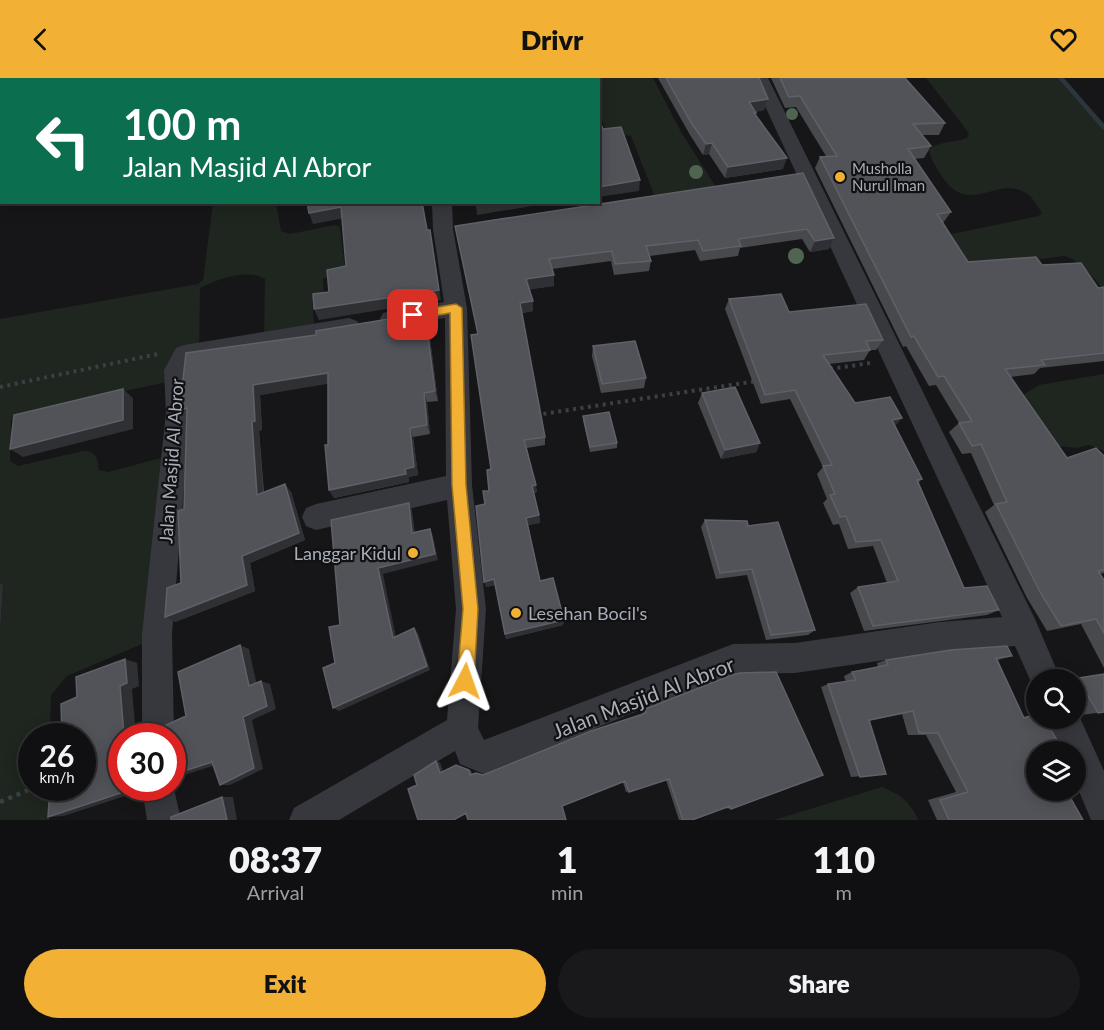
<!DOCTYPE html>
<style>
:root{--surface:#101012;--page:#19191b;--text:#f1f3f6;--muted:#9c9d9f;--line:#303032;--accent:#f2b134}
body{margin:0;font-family:Lato,sans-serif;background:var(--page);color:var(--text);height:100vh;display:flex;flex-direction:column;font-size:22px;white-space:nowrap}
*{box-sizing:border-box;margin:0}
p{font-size:20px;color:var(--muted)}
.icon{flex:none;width:33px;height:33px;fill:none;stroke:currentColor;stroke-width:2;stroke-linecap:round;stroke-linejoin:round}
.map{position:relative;height:742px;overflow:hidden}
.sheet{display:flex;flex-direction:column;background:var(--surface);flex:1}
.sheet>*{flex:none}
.top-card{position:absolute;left:0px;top:0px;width:600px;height:126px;box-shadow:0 3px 15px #0003,0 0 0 2px var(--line);background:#0b6e4f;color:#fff;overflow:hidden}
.tools{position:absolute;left:1026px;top:591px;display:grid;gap:12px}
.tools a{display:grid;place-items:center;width:60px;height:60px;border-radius:50%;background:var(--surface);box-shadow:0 3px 15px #0003,0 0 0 2px var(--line);font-size:30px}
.speed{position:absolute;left:18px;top:645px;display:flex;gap:12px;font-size:30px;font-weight:700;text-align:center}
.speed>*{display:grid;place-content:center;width:78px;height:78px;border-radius:50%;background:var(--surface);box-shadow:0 3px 15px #0003,0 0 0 2px var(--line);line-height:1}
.speed small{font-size:15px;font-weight:400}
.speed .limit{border:9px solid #d22;background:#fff;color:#111}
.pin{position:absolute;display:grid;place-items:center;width:51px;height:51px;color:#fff;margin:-26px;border-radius:12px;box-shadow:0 3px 9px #0006}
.me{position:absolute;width:66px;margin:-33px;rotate:4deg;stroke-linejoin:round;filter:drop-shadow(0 0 4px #0008)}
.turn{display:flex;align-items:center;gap:21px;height:126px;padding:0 24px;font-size:27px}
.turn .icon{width:78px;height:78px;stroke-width:2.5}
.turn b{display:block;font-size:42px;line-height:51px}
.eta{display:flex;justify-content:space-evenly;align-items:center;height:102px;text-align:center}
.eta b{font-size:36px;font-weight:800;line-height:42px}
.primary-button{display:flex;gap:12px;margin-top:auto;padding:12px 24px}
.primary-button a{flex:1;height:69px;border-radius:36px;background:var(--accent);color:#111;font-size:24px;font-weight:800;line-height:69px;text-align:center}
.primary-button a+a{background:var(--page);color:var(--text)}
header{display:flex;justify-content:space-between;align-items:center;height:78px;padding:0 24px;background:var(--accent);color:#111;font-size:27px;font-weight:800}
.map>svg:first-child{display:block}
</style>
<header><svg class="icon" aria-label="back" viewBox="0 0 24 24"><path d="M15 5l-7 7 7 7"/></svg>Drivr<svg class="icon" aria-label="heart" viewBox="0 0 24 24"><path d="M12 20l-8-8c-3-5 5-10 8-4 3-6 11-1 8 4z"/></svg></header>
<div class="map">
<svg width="1104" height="742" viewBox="0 0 1104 742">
<rect width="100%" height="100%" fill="#161618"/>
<!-- green -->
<path fill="#1e261f" d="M445,0H653L681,54L716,109L655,119L631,58L607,54L599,36L598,2Z
M926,0H1061L1104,50V212C1092,198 1082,183 1064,178C1042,180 990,191 971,185C958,181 951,168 952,156L1039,138L1042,135C1037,127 1032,118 1024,114C995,98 968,140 941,97C936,89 931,82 929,72C937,63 956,65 967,60L969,55Z
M213,125H276L281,153L290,156L335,147L340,149L345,191L323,201L324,218L315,220L312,224L315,254L264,262L265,201C248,190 217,201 200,210L199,272L177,302L20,335L11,343L10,383L18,388L83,373C97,374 97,380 99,392L108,394L161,380L172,384L149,563L67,598L51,617L50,658H32V710H49V742H0V554L3,507H0V241L198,206L203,202Z
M1104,296V373L1089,367L1076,370L1058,368L1021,318L1039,307Z
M882,709C901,717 910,723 918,742H774Z"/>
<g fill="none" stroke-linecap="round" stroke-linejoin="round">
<!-- stream -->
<path fill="#2c353c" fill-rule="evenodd" d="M1058,0H1064L1104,46V52L1102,51Z"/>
<!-- path-far1 -->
<path stroke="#3d3f44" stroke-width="4" stroke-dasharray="3 4.5" stroke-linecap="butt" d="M830,291L870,285
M0,309L158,276
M536,337L757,303"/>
<!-- path -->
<path stroke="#3d3f44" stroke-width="4.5" stroke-dasharray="4 5" stroke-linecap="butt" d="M0,724L33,710"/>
<!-- street -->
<path fill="#37383d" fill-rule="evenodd" d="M429,0H445V2H429Z
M752,0H768L1035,541L1061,602H1036L1035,613L1015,568L940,574L795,595L733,596L635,634L484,696L460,686L455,673L339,742H289L294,730L447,642L456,531L447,422L316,452L306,448L302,439L306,430L316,426L446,398L445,240L391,249L383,247L380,241L383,235L391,233L444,224L433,151L432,124H452L453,151L467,230L472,407L486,531L478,650L484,662L733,566L795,565L940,544L1002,539Z
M349,240L357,243L360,249L357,255L192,283L188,292L190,335L172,556L174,658L172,662V658H142V556L166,335L164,292L176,270L184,267Z
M1076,631L1104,693V742H1091L1076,706V674H1061L1047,640H1076Z
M172,702L181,742H147L142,710H172Z"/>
</g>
<!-- trees -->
<g fill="#506452">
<circle cx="792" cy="36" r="6"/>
<circle cx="696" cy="94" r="7"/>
<circle cx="796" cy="178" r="8"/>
</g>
<!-- wall -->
<path fill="#47494d" d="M658,0H759L768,21L764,32L755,34V37L783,91L725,100L709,76L703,77L690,57Z
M771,0H905L945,45L939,57H922L931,68L924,80L914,81L951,134L943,145L968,184L1042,187L1098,210L1104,209V283L1040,290L1034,296L1010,299L1067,380L1104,378V495L1100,496L1104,502V590L1081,546L1047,553L1027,520L985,434L994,427L971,375L962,376L949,354L959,345L936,307L929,308L906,268L903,269L815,90L820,79L826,78L796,29L785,30Z
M803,95L829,171L810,174L802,161L740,170L738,178L700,183L695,172L650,178L651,183L649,193L614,197L611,183L552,191L554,208L529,211L533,223V233L522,235L545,359V367L527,370L537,414L534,415L539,437L540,445L528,447L540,503L564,542L563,547L506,561L495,507L486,509L485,426L489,413L491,391L478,256L455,148Z
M729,221L789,234L883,262L876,272H870L864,282L829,286L855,325L895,348L922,401L918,405L964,510L999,532L987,537L864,553L850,515L858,509L887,505L873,468L848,471L839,446L833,447L823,425L827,421L817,396L823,389L790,321L761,326L725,231Z
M425,235L428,245L438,323L427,324L430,356L413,359L418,397L409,399V404L334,420L329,412L328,305L260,317L262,352L259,353L264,414H291L305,462L250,485L255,513L175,544L181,505L187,335L316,257Z
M593,268L646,300L644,310L601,315L592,278Z
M702,315L760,365L756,374L721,381L698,325Z
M583,338L617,365V370L590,374L583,342Z
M705,442L748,448L815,552L808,557L766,562L747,497L716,501L701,449Z
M1012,578L998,582L1023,639L1036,636V674L1083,742H937L928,722L956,714L926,657H908L902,636L869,643L886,696L851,699L821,609L828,606L846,604L844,598L852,594L878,589L877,585L886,582Z
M1104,596V634L1081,637L1076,627V602H1073Z
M732,597L731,731L725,730L692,742H679L666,702L626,714L623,704L466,736L455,742H418L417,707L436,683L440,685L443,694L456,687L471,693L472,696L483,697L643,636L642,634L645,631Z"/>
<!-- shaded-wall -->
<path fill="#2f3033" d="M768,21L764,32L746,36L749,24Z
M712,65L709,76L703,77L706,66Z
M787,80L783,91L725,100L728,89Z
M640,102L639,113L598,119V109Z
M490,124H556L477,137L476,127Z
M341,129L345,140L313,146L309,135Z
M430,152L441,222L319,242L314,231Z
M834,160L829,171L810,174L815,163Z
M554,197V208L527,212L526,201Z
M533,223V233L521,235L520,225Z
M425,235L428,245L438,323L435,313Z
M328,295L333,305L260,317L262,352L259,353L264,424L257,417L252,344L253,307Z
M123,311L133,320V351L23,379L10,371Z
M424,315L427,324L430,356L427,347Z
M902,340L894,349L892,342Z
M410,350L413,359L418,397L409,399V404L334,420L329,412L405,391Z
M760,365L756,374L721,381L725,372Z
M285,406L291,414L305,462L250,485L255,513L175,544L165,539L242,478Z
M536,407L537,414L533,415L532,408Z
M409,425L412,432L416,462L412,455Z
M539,437L540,445L527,447L526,440Z
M430,451L433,458L438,482L383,496L397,564L393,560L378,490Z
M494,501L495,507L486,509L484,504Z
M0,505L3,507L0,554Z
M564,542L563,547L506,561L505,556Z
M414,550L418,555L430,592L339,633L333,630Z
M240,567L249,571L258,612L249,608Z
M125,581L137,585L139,608L132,611L136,658H124L120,608Z
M261,603L270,606L276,631L252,642L263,691L230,707H220L243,639Z
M436,683L440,685L443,696L440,695Z
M212,684L222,685L172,701V697Z
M128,710H141L140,713L64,738L48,739Z
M222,719H233L237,742H227Z"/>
<!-- building -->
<path fill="#525359" stroke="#5f6168" stroke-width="1.5" d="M666,0H759L768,21L749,24L756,35H754L787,80L728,89L712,65L706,66L692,46Z
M780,0H905L945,45L913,46L931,68L908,71L951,134L937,136L968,184L1036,179L1042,187L1081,185L1098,210L1104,209V275L1041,282L1045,287L1005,291L1067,380L1096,370L1104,378V492L1098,493L1104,502V555L1096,541L1061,548L1040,514L996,426L1007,424L981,366L972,368L959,345L972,343L944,298L938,299L914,258L911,259L820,79L837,78L800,18L789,19Z
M598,39L603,51L621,49L640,102L598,109Z
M803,95L834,160L815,163L807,151L738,161L741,168L703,173L698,162L646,168L651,183L615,186L612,173L549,181L554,197L526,201L533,223L520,225L545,359L524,362L536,407L532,408L539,437L526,440L540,503L553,500L564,542L505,556L494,501L484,504L476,428L485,426L483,413H489L487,392L491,391L471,257L478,256L455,148Z
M307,124H422L427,152H430L439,212L314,231L313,216L329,214L327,192L346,188L341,129L309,135Z
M475,124H490L476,127Z
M781,216L789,234L866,226L883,262L866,263L870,272L823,277L855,325L890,319L902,340L892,342L922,401L917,402L964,510L987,508L999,532L873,548L858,509L898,503L881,462L856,464L846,438L840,439L830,417L835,416L823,388L832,387L795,312L765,317L729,221Z
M425,235L435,313L424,315L427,347L410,350L414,389L405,391L406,396L329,412L325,367H328V295L253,307L255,343L252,344L257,417L285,406L299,455L242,478L247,507L165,539L167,510L181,505L178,433L184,431L187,330L183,331V301L186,275L316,257V253Z
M635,263L646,300L602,306L593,268Z
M735,309L760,365L725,372L702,315Z
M123,311V342L10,371L14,337Z
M609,334L617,365L590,369L583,338Z
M409,425L412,455L430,451L435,476L378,490L393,560L414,550L427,588L333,630L323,590L335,585L329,549L340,547L331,442Z
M705,442L747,443L748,448L778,444L815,552L771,557L752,491L720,495Z
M240,567L249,608L261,603L267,628L243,639L254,690L220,707L212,684L172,697V658H163L164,657V648L186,638L178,594Z
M1007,568L1012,578L996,580L1024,640L1036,636V640H1044L1064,674H1036V712H1066L1083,742H949L940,722L968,714L938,655H919L913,633L869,642L886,696L860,699L828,606L856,602L852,594L888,587L886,582L951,572Z
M125,581L127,605L120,608L124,658H122V710H128L127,713L48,739L50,710H82V658H62L61,626L77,619L76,599Z
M776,594L823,697L731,731L730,728L692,742H683L669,701L629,714L625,703L562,728L566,742H468L466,735L453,742H418L408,711L417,707L414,697L436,683L440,695L456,687L469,692L470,697L476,695L483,697L591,653L646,635L645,631L732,597L740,595Z
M1104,596V634L1098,635L1078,600Z
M222,719L227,742H171V739Z"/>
<!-- route -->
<path fill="#f2b134" stroke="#9d7322" stroke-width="1.5" d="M456,226L462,230L466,407L478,531L474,603L471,609L465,611L459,609L457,603L463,531L452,407L450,235L413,242L407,237L413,233Z"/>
<!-- markers -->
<g fill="#f2b134" stroke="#111113" stroke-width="2">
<circle cx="840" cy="99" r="6"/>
<circle cx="413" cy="475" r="6"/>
<circle cx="516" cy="535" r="6"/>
</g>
<g text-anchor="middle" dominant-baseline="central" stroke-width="4.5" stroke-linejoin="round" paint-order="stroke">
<!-- far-poi labels -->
<g font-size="15" fill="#a8adb8" stroke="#111113" text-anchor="start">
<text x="852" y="90">Musholla<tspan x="852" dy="17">Nurul Iman</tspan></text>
</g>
<!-- street labels -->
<g font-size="18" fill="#a8adb8" stroke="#111113">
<text transform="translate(171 383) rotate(-86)">Jalan Masjid Al Abror</text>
</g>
<!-- poi labels -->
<g font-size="18" fill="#a8adb8" stroke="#111113" text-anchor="end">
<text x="401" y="475">Langgar Kidul</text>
<text x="528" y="535" text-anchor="start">Lesehan Bocil's</text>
</g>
<!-- near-street labels -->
<g font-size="21" fill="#a8adb8" stroke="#111113">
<text transform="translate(643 619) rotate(-21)">Jalan Masjid Al Abror</text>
</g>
</g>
</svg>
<div class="tools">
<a><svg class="icon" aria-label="search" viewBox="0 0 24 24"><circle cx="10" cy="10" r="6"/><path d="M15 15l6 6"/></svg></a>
<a><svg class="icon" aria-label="layers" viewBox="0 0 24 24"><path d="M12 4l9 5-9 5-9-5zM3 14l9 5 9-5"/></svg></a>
</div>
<div class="speed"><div>26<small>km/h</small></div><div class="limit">30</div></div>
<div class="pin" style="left:413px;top:237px;background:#d93025"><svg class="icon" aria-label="arrive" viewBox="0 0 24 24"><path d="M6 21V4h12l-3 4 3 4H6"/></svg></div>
<svg class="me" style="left:465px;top:603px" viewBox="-20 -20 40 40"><path d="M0-17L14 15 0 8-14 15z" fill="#f2b134" stroke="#fff" stroke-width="4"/></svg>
<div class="top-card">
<div class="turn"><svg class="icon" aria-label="left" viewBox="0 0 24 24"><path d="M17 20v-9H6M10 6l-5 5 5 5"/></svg><div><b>100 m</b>Jalan Masjid Al Abror</div></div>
</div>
</div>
<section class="sheet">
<div class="eta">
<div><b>08:37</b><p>Arrival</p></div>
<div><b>1</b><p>min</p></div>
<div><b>110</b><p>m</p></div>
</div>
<div class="primary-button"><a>Exit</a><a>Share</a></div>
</section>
